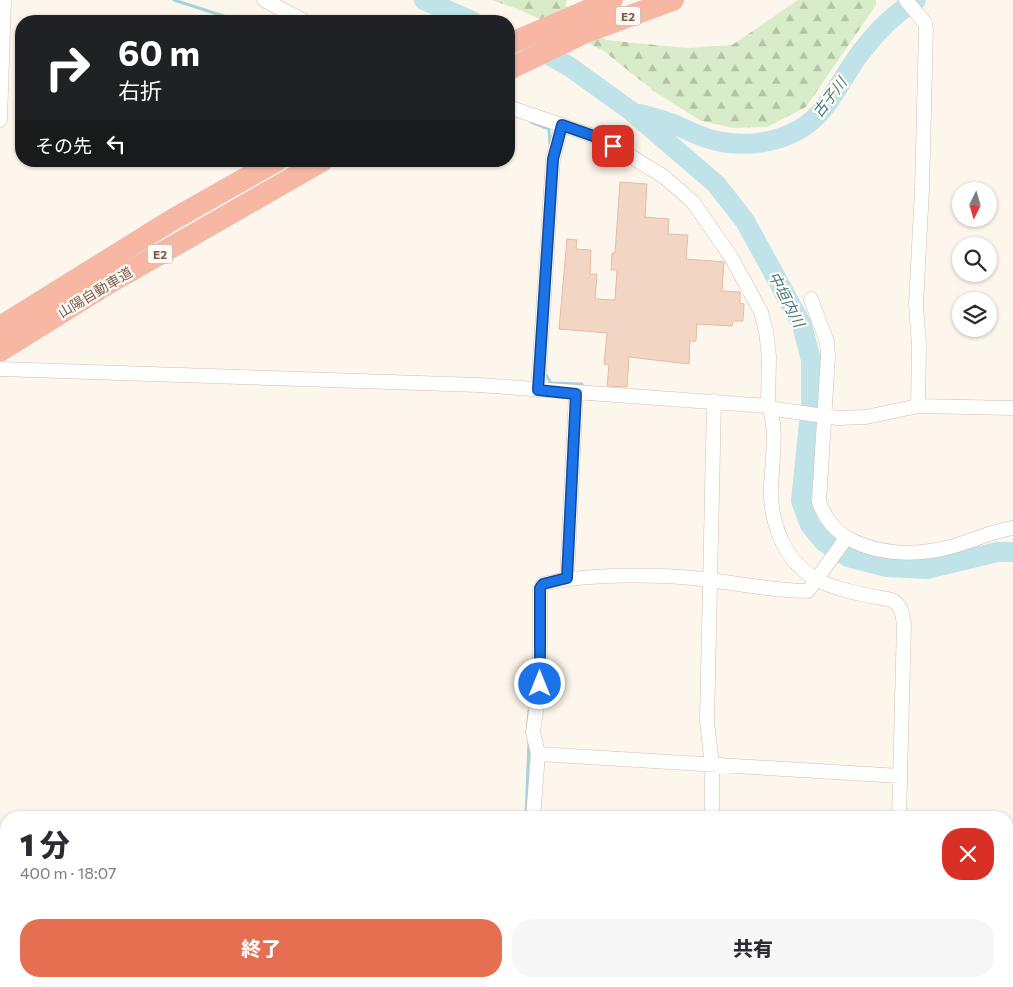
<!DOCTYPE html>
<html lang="ja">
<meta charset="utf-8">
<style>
:root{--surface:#fff;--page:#f7f7f7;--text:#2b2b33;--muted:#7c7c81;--accent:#e76f51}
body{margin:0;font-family:Commissioner,"Noto Sans JP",sans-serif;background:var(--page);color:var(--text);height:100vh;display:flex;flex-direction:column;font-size:19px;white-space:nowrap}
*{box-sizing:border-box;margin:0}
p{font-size:16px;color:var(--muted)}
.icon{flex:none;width:28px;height:28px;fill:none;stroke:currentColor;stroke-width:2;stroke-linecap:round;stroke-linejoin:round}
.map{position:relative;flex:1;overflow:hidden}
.sheet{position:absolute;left:0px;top:811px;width:1014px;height:176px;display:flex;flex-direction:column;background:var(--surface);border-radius:20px 20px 0 0;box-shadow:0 1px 4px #0004}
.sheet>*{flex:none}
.hud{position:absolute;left:15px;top:15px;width:500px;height:152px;border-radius:20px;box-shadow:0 1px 4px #0004;background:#202124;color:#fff;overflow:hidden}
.needle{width:32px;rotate:185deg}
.controls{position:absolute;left:952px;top:182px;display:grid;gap:10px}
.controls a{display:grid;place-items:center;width:45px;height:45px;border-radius:50%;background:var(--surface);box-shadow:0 1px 4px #0004;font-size:25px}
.pin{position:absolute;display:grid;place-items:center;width:42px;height:42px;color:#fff;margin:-21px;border-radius:10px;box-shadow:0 2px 8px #0006}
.me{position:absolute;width:55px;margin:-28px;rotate:0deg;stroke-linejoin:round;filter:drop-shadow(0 0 4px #0008)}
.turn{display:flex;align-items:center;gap:18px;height:105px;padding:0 20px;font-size:22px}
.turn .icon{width:65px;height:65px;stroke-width:2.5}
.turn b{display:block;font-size:35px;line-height:42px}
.then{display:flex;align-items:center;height:48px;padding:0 20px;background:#0003;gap:10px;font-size:19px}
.round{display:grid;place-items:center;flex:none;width:52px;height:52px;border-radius:20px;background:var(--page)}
.head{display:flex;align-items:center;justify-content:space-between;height:85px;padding:0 20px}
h1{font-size:30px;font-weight:800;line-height:38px}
.cta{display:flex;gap:10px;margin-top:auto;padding:10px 20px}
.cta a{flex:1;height:58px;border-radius:20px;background:var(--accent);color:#fff;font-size:20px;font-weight:800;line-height:58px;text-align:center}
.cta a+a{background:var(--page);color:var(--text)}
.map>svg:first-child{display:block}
</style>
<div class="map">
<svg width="1013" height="987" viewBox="0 0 1013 987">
<defs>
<pattern id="forest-firs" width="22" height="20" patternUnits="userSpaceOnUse" patternTransform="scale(1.25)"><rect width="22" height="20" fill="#d8ecc9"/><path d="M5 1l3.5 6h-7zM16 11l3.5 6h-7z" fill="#b4c2a5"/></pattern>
</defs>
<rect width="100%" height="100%" fill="#fdf6ec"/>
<!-- forest -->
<path fill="url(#forest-firs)" d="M491,0H567L565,5L606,40L686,48L732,45L798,0H876V5L806,107L767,127L733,128L701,121L655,92L605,52L563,29L515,8Z"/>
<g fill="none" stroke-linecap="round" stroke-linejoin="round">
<!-- stream -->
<path stroke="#a5d3da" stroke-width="3" d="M174,0L239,21
M531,122L549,129L550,145
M546,375L551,383L582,384L581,390
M527,732L529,711
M526,818L529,741
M413,987L414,981"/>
<!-- river -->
<path stroke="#bfe3e8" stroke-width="20" d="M424,0L472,21
M531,45L570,67L631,111L716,184L745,221L802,325L811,360V403L801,501L810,525L824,542L848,557L887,567L927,569L997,552H1013
M640,114C651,117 662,120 673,124C691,131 702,139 722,142C758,148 799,139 823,109C837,92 847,70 861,52C876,32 894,14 916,0"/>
</g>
<!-- building -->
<path fill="#f3d5c3" stroke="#e6bba3" d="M620,182L647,184L645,217L669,219L668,234L688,235L686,259L724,262L722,291L740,292V303L744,304L743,321H733L732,326L697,324L696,341H690L689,364L629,357L627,387L607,386L609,365L604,364L607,333L559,329L567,239L577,240L576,249L591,250L590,274H597L595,299L615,300L617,270H611L612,253H615Z"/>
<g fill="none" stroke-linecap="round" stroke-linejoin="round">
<defs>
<path id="minor" d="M264,0L304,21
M906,0L925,23L926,29L922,189L916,305L919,345L918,406
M509,107L602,139L663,176L693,202L731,257L761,312L766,331L769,357L768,406C777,422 773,455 772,474C767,512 779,556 814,578C837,591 867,595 892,600C902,606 902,613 904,624L899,818
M0,120L4,0
M0,369L479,385L768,406L775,409L838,418L866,417L918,406L1013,408
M538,390L553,159L562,125
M846,537C878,556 918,556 954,546C974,540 993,531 1013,528
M567,578L576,393
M538,754L533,732L540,684V588L543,584C588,573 663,574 710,580C743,584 773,591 808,591L844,541L846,537C832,527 825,518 819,502L828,356L827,342L811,299
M533,818L538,754L900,776
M712,818V765L707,722L714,401
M424,987L425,981
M524,987V981
M709,987V981
M895,987V981"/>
<path id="highway" d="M509,44L612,0
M509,69L584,33L673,0
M0,327L172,220L276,161
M0,351L104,286L322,161"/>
</defs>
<!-- minor casing -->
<use href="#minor" stroke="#d1beb0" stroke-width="15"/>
<!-- highway casing -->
<use href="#highway" stroke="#dad1cd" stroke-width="22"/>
<!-- minor -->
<use href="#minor" stroke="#fff" stroke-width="14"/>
<!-- highway -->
<use href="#highway" stroke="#f7b7a3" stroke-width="21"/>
</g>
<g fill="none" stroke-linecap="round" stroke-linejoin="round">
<defs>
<path id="route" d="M540,684V588L543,584L567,578L576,394L538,390L553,159L562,125L602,139L613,146"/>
</defs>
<!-- route casing -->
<use href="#route" stroke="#114b97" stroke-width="12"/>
<!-- route -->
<use href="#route" stroke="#1a73e8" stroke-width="9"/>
</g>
<g text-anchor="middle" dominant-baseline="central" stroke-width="4.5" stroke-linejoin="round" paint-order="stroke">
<!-- shield labels -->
<g fill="#fffaf3" stroke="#a28b7f" stroke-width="1">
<rect x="615.5" y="6.5" width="25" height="19" rx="4"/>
<rect x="147.5" y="244.5" width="25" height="19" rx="4"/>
</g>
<g font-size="12" font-weight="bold" fill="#7a5c4d">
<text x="628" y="16">E2</text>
<text x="160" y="254">E2</text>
</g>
<!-- street labels -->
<g font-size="14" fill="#7a5c4d" stroke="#fffaf3">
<text transform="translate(95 292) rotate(-31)">山陽自動車道</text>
</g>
<!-- water labels -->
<g font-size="15" font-style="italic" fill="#437c86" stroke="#fffaf3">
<text transform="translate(829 97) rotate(-52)">古子川</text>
<text transform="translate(787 299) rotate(63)">中垣内川</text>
</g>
</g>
</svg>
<div class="controls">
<a><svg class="needle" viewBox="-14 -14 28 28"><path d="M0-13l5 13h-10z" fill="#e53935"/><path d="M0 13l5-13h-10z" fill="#7c7c81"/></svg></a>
<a><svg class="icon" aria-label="search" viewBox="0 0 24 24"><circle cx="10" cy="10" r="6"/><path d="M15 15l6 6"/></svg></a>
<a><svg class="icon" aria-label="layers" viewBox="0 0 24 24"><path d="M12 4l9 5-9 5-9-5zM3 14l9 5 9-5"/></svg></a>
</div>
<div class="pin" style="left:613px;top:146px;background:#d93025"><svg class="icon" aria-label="arrive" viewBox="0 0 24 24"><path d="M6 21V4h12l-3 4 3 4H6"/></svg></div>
<svg class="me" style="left:540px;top:684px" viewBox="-20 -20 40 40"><circle r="17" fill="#1a73e8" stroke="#fff" stroke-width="3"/><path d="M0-11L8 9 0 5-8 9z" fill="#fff"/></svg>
<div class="hud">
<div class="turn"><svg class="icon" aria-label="right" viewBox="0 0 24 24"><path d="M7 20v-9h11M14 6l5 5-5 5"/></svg><div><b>60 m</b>右折</div></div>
<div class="then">その先<svg class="icon" aria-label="left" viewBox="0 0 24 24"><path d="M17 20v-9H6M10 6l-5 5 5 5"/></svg></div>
</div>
<section class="sheet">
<div class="head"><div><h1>1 分</h1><p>400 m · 18:07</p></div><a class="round" style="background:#d93025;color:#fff"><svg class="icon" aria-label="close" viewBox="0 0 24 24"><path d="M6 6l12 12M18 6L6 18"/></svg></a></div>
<div class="cta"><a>終了</a><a>共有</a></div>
</section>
</div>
